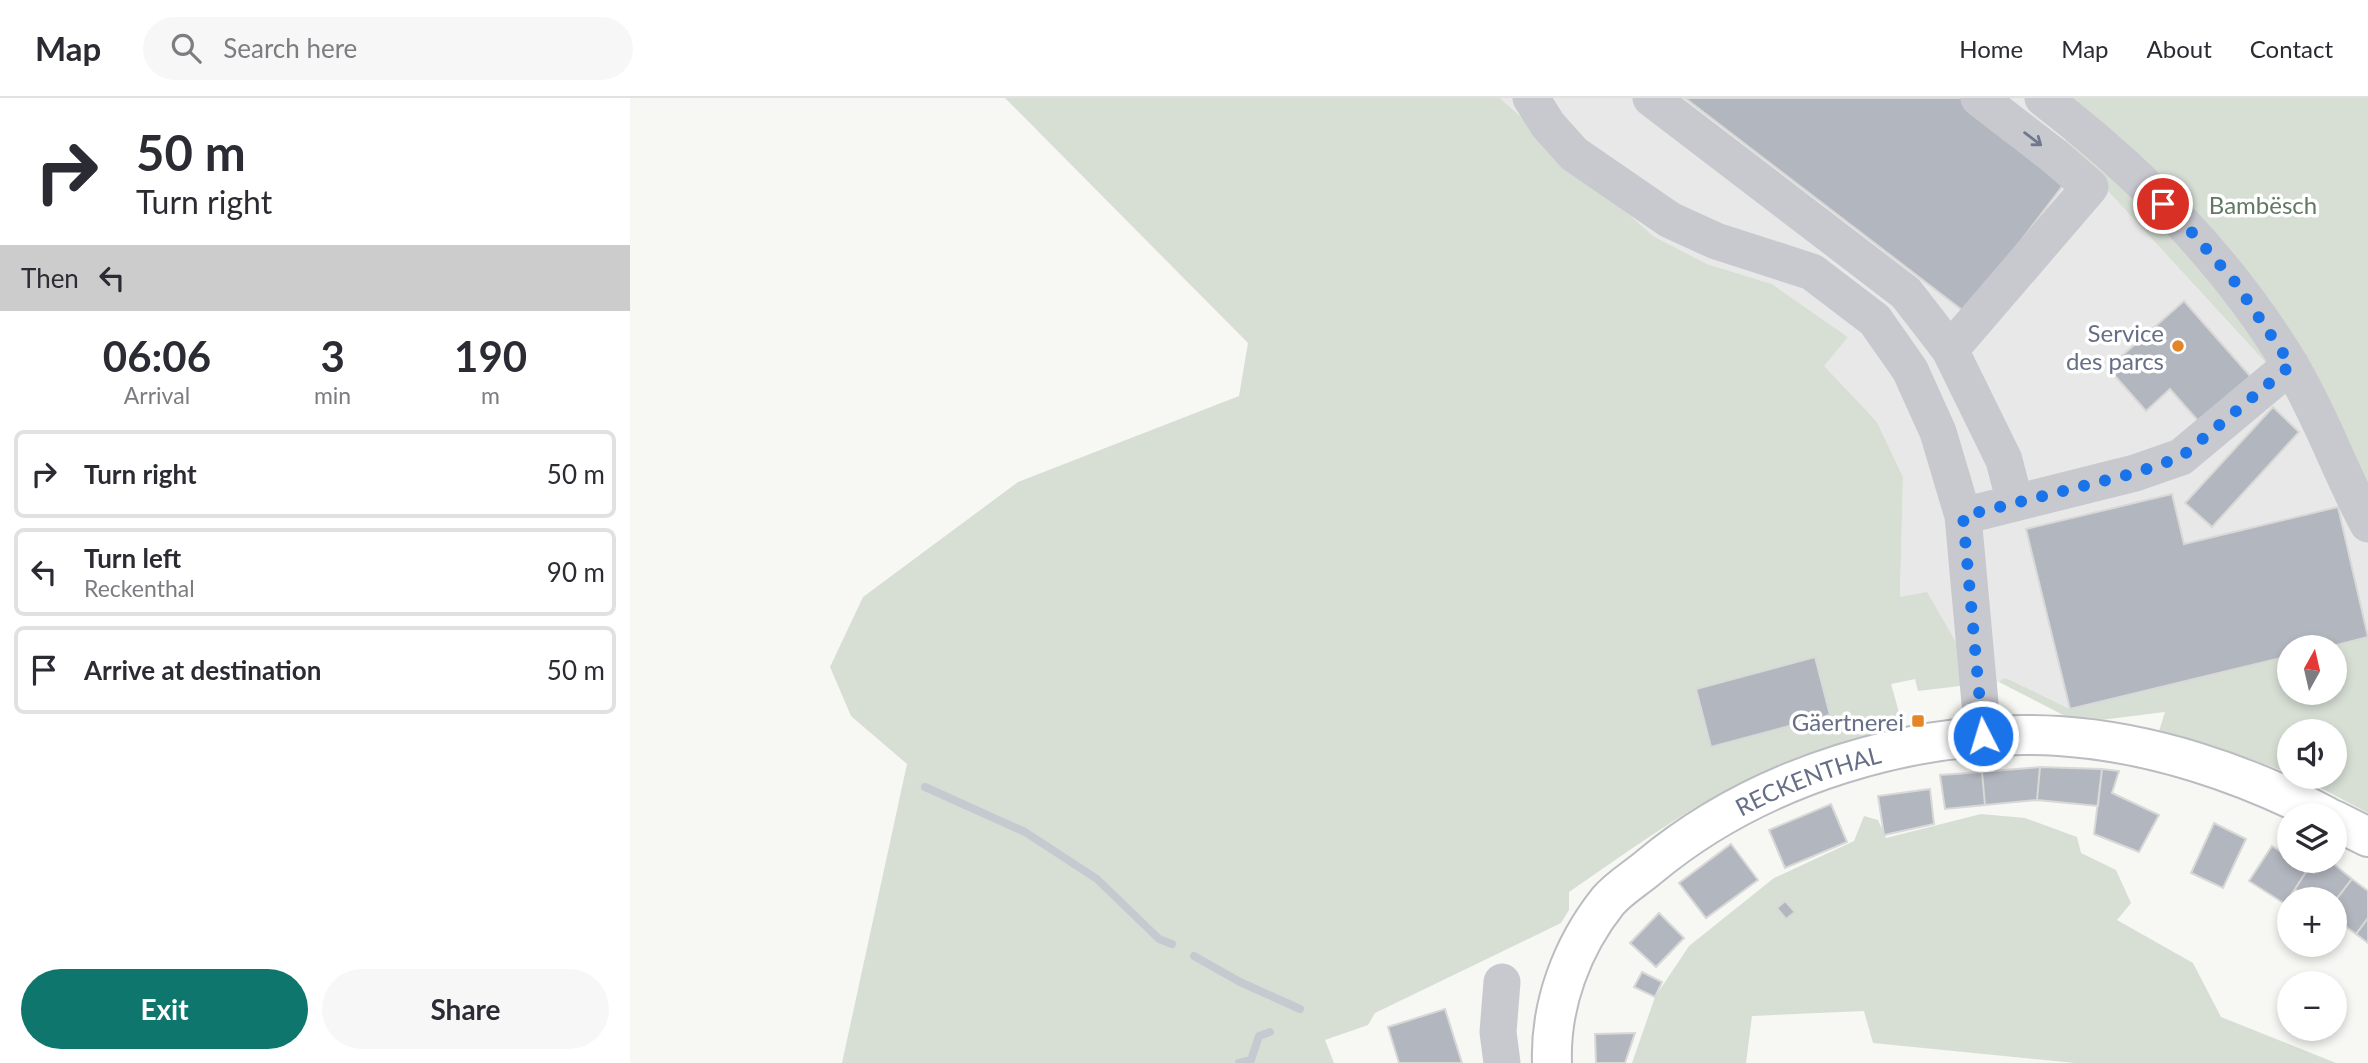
<!DOCTYPE html>
<meta charset="utf-8">
<style>
:root{--surface:#fff;--page:#f7f7f7;--text:#2b2b33;--muted:#7c7c81;--line:#e1e1e2;--accent:#0f766e}
body{margin:0;font-family:Lato,sans-serif;background:var(--page);color:var(--text);height:100vh;display:flex;flex-direction:column;font-size:26px;white-space:nowrap}
*{box-sizing:border-box;margin:0}
p{font-size:23px;color:var(--muted)}
.icon{flex:none;width:38px;height:38px;fill:none;stroke:currentColor;stroke-width:2;stroke-linecap:round;stroke-linejoin:round}
.map{position:relative;flex:1;overflow:hidden}
.drawer{display:flex;flex-direction:column;background:var(--surface);width:630px}
.drawer>*{flex:none}
.guide{background:#fff;color:var(--text);overflow:hidden}
.needle{width:46px;rotate:8deg}
.tools{position:absolute;left:1647px;top:537px;display:grid;gap:14px}
.tools a{display:grid;place-items:center;width:70px;height:70px;border-radius:50%;background:var(--surface);box-shadow:0 4px 10px #0003;font-size:35px}
.pin{position:absolute;display:grid;place-items:center;width:60px;height:60px;color:#fff;margin:-30px;border:4px solid #fff;border-radius:50%;box-shadow:0 2px 7px #0007}
.me{position:absolute;width:77px;margin:-38px;rotate:355deg;stroke-linejoin:round;filter:drop-shadow(0 0 5px #0008)}
.turn{display:flex;align-items:center;gap:24px;height:147px;padding:0 21px;font-size:32px}
.turn .icon{width:91px;height:91px;stroke-width:2.5}
.turn b{display:block;font-size:49px;line-height:60px}
.then{display:flex;align-items:center;height:66px;padding:0 21px;background:#0003;gap:14px;font-size:26px}
.eta{display:flex;justify-content:space-evenly;align-items:center;height:119px;text-align:center}
.eta b{font-size:42px;font-weight:700;line-height:49px}
.action{display:flex;gap:14px;margin-top:auto;padding:14px 21px}
.action a{flex:1;height:80px;border-radius:42px;background:var(--accent);color:#fff;font-size:28px;font-weight:700;line-height:80px;text-align:center}
.action a+a{background:var(--page);color:var(--text)}
ul{padding:0;list-style:none}
li{display:flex;align-items:center;gap:21px;height:88px;margin:0 14px 10px;padding:0 7px;border:4px solid var(--line);border-radius:10px}
li div{flex:1}
li b{display:block;font-size:26px}
li em{font-style:normal}
header{display:flex;align-items:center;gap:42px;box-sizing:border-box;height:98px;padding:0 35px;background:var(--surface);border-bottom:2px solid var(--line)}
header strong{font-size:33px}
nav{display:flex;gap:38px;margin-inline-start:auto;font-size:24px}
.search{width:490px;height:63px;background:var(--page);display:flex;align-items:center;gap:18px;box-sizing:border-box;padding:0 24px;border-radius:38px;color:var(--muted);font-size:26px}
main{display:flex;flex:1;min-height:0}
.map>svg:first-child{display:block}
</style>
<header>
<strong>Map</strong>
<div class="search"><svg class="icon" aria-label="search" viewBox="0 0 24 24"><circle cx="10" cy="10" r="6"/><path d="M15 15l6 6"/></svg>Search here</div>
<nav><a>Home</a><a>Map</a><a>About</a><a>Contact</a></nav>
</header>
<main>
<section class="drawer">
<div class="guide">
<div class="turn"><svg class="icon" aria-label="right" viewBox="0 0 24 24"><path d="M7 20v-9h11M14 6l5 5-5 5"/></svg><div><b>50 m</b>Turn right</div></div>
<div class="then">Then<svg class="icon" aria-label="left" viewBox="0 0 24 24"><path d="M17 20v-9H6M10 6l-5 5 5 5"/></svg></div>
</div>
<div class="eta">
<div><b>06:06</b><p>Arrival</p></div>
<div><b>3</b><p>min</p></div>
<div><b>190</b><p>m</p></div>
</div>
<ul>
<li><svg class="icon" aria-label="right" viewBox="0 0 24 24"><path d="M7 20v-9h11M14 6l5 5-5 5"/></svg><div><b>Turn right</b></div><em>50 m</em></li>
<li><svg class="icon" aria-label="left" viewBox="0 0 24 24"><path d="M17 20v-9H6M10 6l-5 5 5 5"/></svg><div><b>Turn left</b><p>Reckenthal</p></div><em>90 m</em></li>
<li><svg class="icon" aria-label="arrive" viewBox="0 0 24 24"><path d="M6 21V4h12l-3 4 3 4H6"/></svg><div><b>Arrive at destination</b></div><em>50 m</em></li>
</ul>
<div class="action"><a>Exit</a><a>Share</a></div>
</section>
<div class="map">
<svg width="1738" height="965" viewBox="0 0 1738 965">
<rect width="100%" height="100%" fill="#f7f7f4"/>
<!-- built -->
<path fill="#e8e8e8" d="M870,0H1413L1446,26L1430,48L1466,80L1648,278L1738,426V539L1695,549L1659,550V558L1440,611L1378,581L1373,580L1369,584L1330,588L1331,553L1270,499L1273,379L1247,324L1193,268L1218,239L1142,186L1077,166L1023,138Z"/>
<!-- green -->
<path fill="#d7dfd5" d="M375,0H870L1023,138L1077,166L1142,186L1218,239L1194,268L1247,324L1273,379L1270,499L1297,494L1331,553L1330,588L1288,593L1285,581L1261,586L1274,632C1217,646 1158,660 1106,687C1047,717 993,757 939,794V812L931,825L745,915L738,927L695,942L704,965H212L277,666L221,618L200,569L233,499L388,384L609,298L618,245Z
M1413,0H1738V426L1648,278L1466,80L1430,49L1446,26Z
M1738,539V715L1670,679H1704V634H1659V675L1584,648L1529,633L1535,614L1471,622L1439,620L1369,584L1373,580L1378,581L1440,611L1659,558V595H1704V550L1695,549Z
M1351,716L1395,720L1447,739L1451,755L1486,772L1501,805L1487,822L1563,865L1591,919L1706,965H1445L1243,945L1234,913L1122,918L1116,965H1002L1025,899L1059,848L1144,780L1224,743L1234,718L1248,722L1256,740Z"/>
<g fill="none" stroke-linecap="round" stroke-linejoin="round">
<!-- stream -->
<path stroke="#c5cad1" stroke-width="8" d="M295,689L395,734L467,781L529,841L542,846
M564,858L610,884L670,911
M609,965L621,962L629,938L640,934"/>
</g>
<!-- building -->
<path fill="#b2b6bf" stroke="#d8d9d7" stroke-width="2" d="M1055,0H1331L1437,82L1336,215Z
M1554,203L1621,279L1570,325L1540,291L1516,313L1478,270Z
M1643,309L1669,334L1582,429L1555,405Z
M1542,396L1554,446L1708,409L1738,539L1695,550H1659V558L1440,611L1396,431Z
M1185,559L1200,617L1081,649L1066,591Z
M1410,669L1407,702L1355,707L1352,674Z
M1410,669L1472,671L1468,708L1407,702Z
M1472,671L1489,673L1482,695L1529,717L1509,754L1464,736Z
M1352,674L1355,707L1315,711L1310,677Z
M1300,691L1304,726L1254,737L1248,698Z
M1201,706L1217,744L1155,770L1139,732Z
M1584,725L1616,741L1593,790L1561,775Z
M1101,746L1128,782L1076,820L1049,785Z
M1642,748L1659,759V763H1666L1678,771L1655,806L1619,783Z
M1694,763H1700L1722,781L1704,804V802H1680L1665,791L1678,771L1684,775Z
M1722,781L1738,793V820L1726,836L1704,820V804Z
M1155,803L1165,814L1156,821L1147,810Z
M1029,815L1054,840L1026,869L1000,845Z
M1738,820V845L1726,836Z
M1012,874L1032,884L1025,899L1004,889Z
M815,911L832,965H769L758,929Z
M1005,935L995,965H966L965,936Z"/>
<g fill="none" stroke-linecap="round" stroke-linejoin="round">
<defs>
<g id="major">
<path d="M1704,722L1738,739"/>
<path id="s1" d="M922,965C920,907 942,848 978,803C989,790 1006,780 1019,769C1128,678 1286,629 1429,638C1521,644 1614,675 1696,718"/>
</g>
</defs>
<!-- major casing -->
<use href="#major" stroke="#babcc1" stroke-width="42"/>
<!-- minor -->
<path stroke="#c8c9ce" stroke-width="37" d="M901,0L918,27L944,56L1040,122L1086,143L1182,174L1245,222L1280,272L1308,334L1333,418
M1021,0L1276,195L1320,252L1374,362L1385,405
M1413,0C1509,73 1599,164 1661,268C1691,318 1710,374 1738,426
M1320,252L1460,89L1423,57L1349,0
M1353,638L1333,418L1505,375L1551,359L1661,267
M872,884L868,934L872,965"/>
<!-- major -->
<use href="#major" stroke="#fff" stroke-width="38"/>
</g>
<!-- one-way arrows -->
<defs><path id="oneway-shaft" d="M-6 0H5M1.5-3L5.5 0L1.5 3" fill="none" stroke-width="1.6" stroke-linecap="round" stroke-linejoin="round" transform="scale(1.75)"/></defs>
<use stroke="#70788d" href="#oneway-shaft" transform="translate(1403 41) rotate(37)"/>
<g fill="none" stroke-linecap="round" stroke-linejoin="round">
<!-- route -->
<path stroke="#1a73e8" stroke-width="12" stroke-dasharray="0 21.6" d="M1353,638L1333,418L1505,375L1551,359L1661,267L1605,184L1551,122L1533,106"/>
</g>
<!-- markers -->
<g fill="#e48628" stroke="#fff" stroke-width="2.5">
<circle cx="1548" cy="248" r="7"/>
<rect x="1281" y="616" width="14" height="14" rx="3.5"/>
</g>
<g text-anchor="middle" dominant-baseline="central" stroke-width="7" stroke-linejoin="round" paint-order="stroke">
<!-- park labels -->
<g font-size="24" fill="#617863" stroke="#fff">
<text x="1633" y="106">Bambësch</text>
</g>
<!-- poi labels -->
<g font-size="24" fill="#666f86" stroke="#fff" text-anchor="end">
<text x="1534" y="234">Service<tspan x="1534" dy="28">des parcs</tspan></text>
<text x="1274" y="623">Gäertnerei</text>
</g>
<!-- street labels -->
<g font-size="24" fill="#666f86" stroke="#fff">
<text stroke="none"><textPath href="#s1" startOffset="411">RECKENTHAL</textPath></text>
</g>
</g>
</svg>
<div class="tools">
<a><svg class="needle" viewBox="-14 -14 28 28"><path d="M0-13l5 13h-10z" fill="#e53935"/><path d="M0 13l5-13h-10z" fill="#7c7c81"/></svg></a>
<a><svg class="icon" aria-label="sound" viewBox="0 0 24 24"><path d="M4 9h4l5-4v14l-5-4H4zM17 9q2 3 0 6"/></svg></a>
<a><svg class="icon" aria-label="layers" viewBox="0 0 24 24"><path d="M12 4l9 5-9 5-9-5zM3 14l9 5 9-5"/></svg></a>
<a>+</a>
<a>−</a>
</div>
<div class="pin" style="left:1533px;top:106px;background:#d93025"><svg class="icon" aria-label="arrive" viewBox="0 0 24 24"><path d="M6 21V4h12l-3 4 3 4H6"/></svg></div>
<svg class="me" style="left:1353px;top:638px" viewBox="-20 -20 40 40"><circle r="17" fill="#1a73e8" stroke="#fff" stroke-width="3"/><path d="M0-11L8 9 0 5-8 9z" fill="#fff"/></svg>
</div>
</main>
